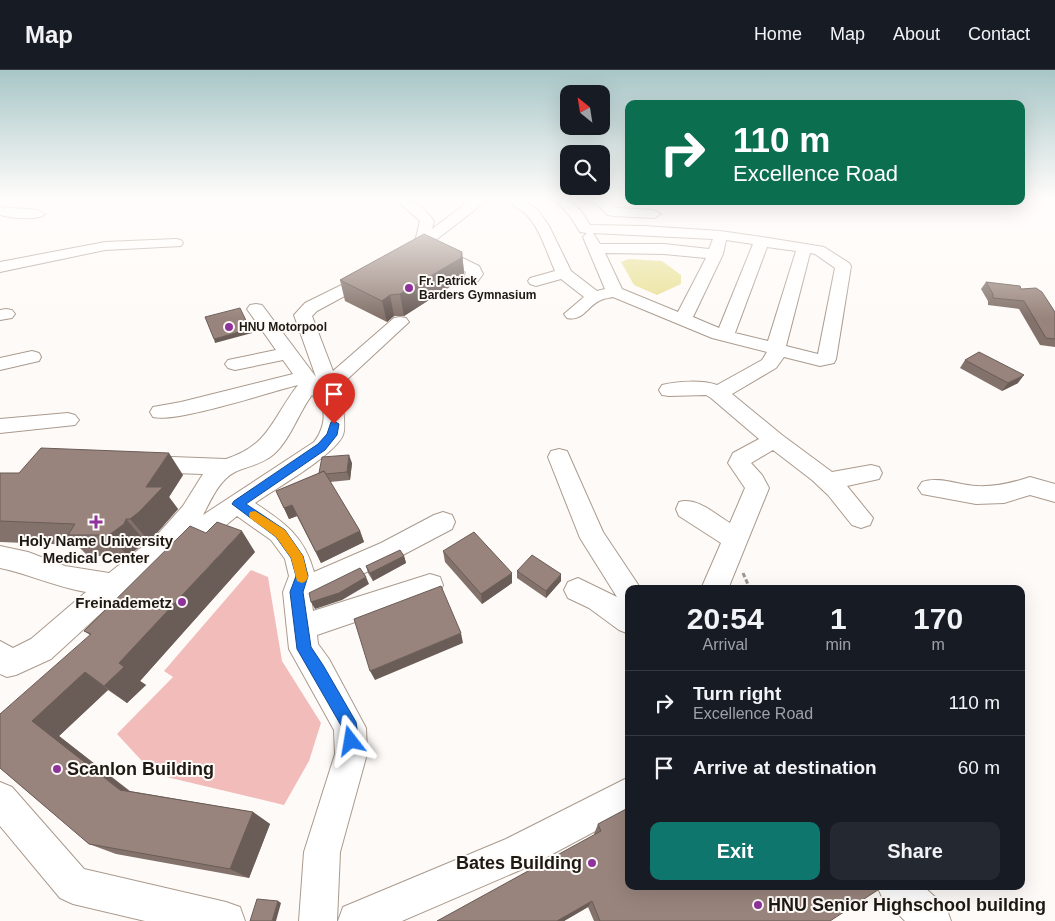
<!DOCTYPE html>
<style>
:root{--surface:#171b24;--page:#242831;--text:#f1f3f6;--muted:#9ea1a6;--line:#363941;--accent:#0f766e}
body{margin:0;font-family:Arial,sans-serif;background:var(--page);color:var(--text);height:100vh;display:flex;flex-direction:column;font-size:19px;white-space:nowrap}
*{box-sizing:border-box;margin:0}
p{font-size:16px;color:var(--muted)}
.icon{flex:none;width:28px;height:28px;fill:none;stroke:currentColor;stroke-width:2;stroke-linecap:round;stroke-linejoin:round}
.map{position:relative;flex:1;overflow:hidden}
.panel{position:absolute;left:625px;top:515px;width:400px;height:305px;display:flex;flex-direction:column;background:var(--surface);border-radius:10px;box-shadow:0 5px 20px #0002}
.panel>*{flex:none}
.hud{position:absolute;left:625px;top:30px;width:400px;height:105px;border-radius:10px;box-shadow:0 5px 20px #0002;background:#0b6e4f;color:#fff;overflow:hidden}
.needle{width:32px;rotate:330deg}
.fabs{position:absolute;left:560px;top:15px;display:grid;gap:10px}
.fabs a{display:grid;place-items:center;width:50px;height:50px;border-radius:10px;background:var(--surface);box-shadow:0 5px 20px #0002;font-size:25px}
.pin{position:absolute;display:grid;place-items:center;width:42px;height:42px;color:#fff;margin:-51px -21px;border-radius:50% 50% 50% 0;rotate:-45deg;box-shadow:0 0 5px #0007}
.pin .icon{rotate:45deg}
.me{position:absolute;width:55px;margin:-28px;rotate:346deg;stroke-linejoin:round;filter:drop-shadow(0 0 4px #0008)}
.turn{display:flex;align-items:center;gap:18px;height:105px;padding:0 25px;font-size:22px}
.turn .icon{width:65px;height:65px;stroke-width:2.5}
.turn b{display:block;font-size:35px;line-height:42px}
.eta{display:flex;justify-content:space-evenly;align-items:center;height:85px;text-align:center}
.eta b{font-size:30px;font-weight:700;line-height:35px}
.cta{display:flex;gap:10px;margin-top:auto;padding:10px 25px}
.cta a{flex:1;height:58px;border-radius:10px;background:var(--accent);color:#fff;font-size:20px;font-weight:700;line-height:58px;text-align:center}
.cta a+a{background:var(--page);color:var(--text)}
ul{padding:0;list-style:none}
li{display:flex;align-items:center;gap:15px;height:65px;padding:0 25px;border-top:1px solid var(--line)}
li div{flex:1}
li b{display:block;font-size:19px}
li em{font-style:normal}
header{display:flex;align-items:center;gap:30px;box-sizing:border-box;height:70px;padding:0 25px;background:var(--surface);border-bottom:1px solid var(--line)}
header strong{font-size:24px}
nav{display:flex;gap:28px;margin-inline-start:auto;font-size:18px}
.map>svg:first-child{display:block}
</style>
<header>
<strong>Map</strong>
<nav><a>Home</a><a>Map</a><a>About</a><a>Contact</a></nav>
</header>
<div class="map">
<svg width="1055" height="851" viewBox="0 0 1055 851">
<rect width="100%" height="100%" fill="#fefaf7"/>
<!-- green -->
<path fill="#f1bcb9" d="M251,500L268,507L282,591L321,653L309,691L284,735L154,704L117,664L173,607L164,601Z"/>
<!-- water -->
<path fill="#e9e196" d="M629,189L662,191L681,205V214L657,225L634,215L621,192Z"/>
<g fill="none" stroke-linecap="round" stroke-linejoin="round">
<defs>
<path id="minor" d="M395,129C413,129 423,136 434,151L432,159L472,129H486L485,132L432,173L479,196L483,204L478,211H466L464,208L466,202L423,180L409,190H399L396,187L415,172L420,151Z
M506,129H521L537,139L549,156L571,201L597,221L605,219L583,167L587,163L580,162L570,146L555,129H568L581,141L590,155L644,156L720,161L762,167L824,177L849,193L851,196L836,289L834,293L820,296L784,287L776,298L732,324L782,365L832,402L871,395L879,397L882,403L879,409L847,416L873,448L870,455L861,458L852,455L828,425L812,410L773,380L751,393L762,405L769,418L728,519H701L721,473L679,446L676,439L679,432C697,427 715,444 730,453L745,418L728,393L733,383L759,369L711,328L706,325L669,326L662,325L659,320L662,315C678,311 702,310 717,315L762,290L767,282L712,268L613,227C610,228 605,228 601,230C588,235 583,252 567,248L564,244L584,227L561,209L536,216L530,214L528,211L530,208L555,201C547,183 540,159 527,145C521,138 509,135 506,129ZM593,163L713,169L709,179L664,174H600ZM726,170L753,174L719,258L693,247L723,184ZM767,177L796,181L768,271L735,263ZM605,183L664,184L706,188L678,242L622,219ZM810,183L815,184L835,198L818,284L786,276Z
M591,129H605L617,138L654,140L661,144L654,148L613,146L608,145Z
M0,137L38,140L45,144C39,151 10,148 0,145Z
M176,169L181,170L183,173L181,176L105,180L0,202V192L105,172Z
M370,201L376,203L378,206L376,209L317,241L312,246L333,301L394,248L400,247L406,248L409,252L340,316C341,328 347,354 343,365C335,385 275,419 255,433C285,453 304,466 314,502L381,473L434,445L443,442L452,445L455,452L452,459L399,487L311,528L313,541L430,504L440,507L443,515L440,523L317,565L318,574L329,589L366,658L367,684L340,782L337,851H299L304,782L335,684L334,660L289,579L283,522L289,506L285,489L271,470L237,446L185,489L176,493L167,489L166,487L123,523L51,589L16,605L7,607L0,604V571L13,578L31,569L86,522C56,517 29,504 0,498V476L28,482L65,496L109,503L157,465L183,436L203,404L145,402L137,400L134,394L137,388L145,386L226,389C270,375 272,348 298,315C270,322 176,353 153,347L150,342L153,337L181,332L293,304L283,290L235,300L228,298L225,294L228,290L276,280L247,239L250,235L256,234L262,235L316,307L294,245L305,233ZM312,325C314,327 319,331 321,334C327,346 322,362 314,372L203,445C211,430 219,410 235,402C248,396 263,394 274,384C290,370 299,342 312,325Z
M6,239L12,240L15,244L12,248L0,250V240Z
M32,281L39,283L41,287L39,291L0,300V288Z
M68,343L75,345L79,350L75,355L0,363V349Z
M559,379L567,381L603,462L641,519H629V535L627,534L629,535V564L619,560L589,538L568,528L564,520L568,512L578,508L617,527L580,468L548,387L551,381Z
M1030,407L1055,414V432L1030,425L1004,433L976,434L922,424L918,418L922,412C939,406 958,415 976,416C995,417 1012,413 1030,407Z
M629,707V743L532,795L402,851H338L343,837L506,769Z
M0,712L12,717L84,799L226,832L240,837L245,851H145L73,834L60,828L0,756Z
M877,816H923L946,837L951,851H905L883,829Z"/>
</defs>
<!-- minor casing -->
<use href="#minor" stroke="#aa9a8d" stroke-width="2"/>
<!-- path -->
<path stroke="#9b9692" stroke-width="3" stroke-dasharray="4.5 2.5" stroke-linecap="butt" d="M743,503L750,519"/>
<!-- minor -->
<use href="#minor" fill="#fff" fill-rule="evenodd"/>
</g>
<!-- wall -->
<path fill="#83726b" d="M462,182L464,203L462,209L404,246H394L387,252L345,231L340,210Z
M986,212L1021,219L1055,242V277L1040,275L1019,239L988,235V231L981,219Z
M965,290L1018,313L1002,321L960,298Z
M352,393L350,410L330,412L360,461L364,472L321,493L297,446L289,449L276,421L319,403Z
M0,403L183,405L169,427L178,439L156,464L148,470H144L142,475L128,486H88L77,475L0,472Z
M443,481L512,513L482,534L445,492Z
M255,482L140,611L146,615L127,633L108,620L59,666L130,721L253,742L270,754L249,808L116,784L89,774L0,698L90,565L84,561Z
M404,486L406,493L373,511L368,503L366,496Z
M517,501L561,511L546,528L517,508Z
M598,754L629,816L830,851H594L588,837L564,851H437L595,765L594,764Z"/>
<!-- shaded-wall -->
<path fill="#6a5c57" d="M462,182L464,203L462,209L404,246L400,224Z
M390,225L394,246L387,252L382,231Z
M250,259L252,263L215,273L214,269Z
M1024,305L1018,313L1002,321L1008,313Z
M169,383L183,405L169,427L178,439L156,464L148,470L130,449L146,417Z
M349,385L352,393L350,410L347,402Z
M292,435L297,446L289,449L284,438Z
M126,449L144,470L142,475L128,486L109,465Z
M242,461L255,482L140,611L146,615L127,633L104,616L119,593Z
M360,461L364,472L321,493L316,482Z
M404,486L406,493L373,511L370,503Z
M512,503V513L482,534L481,524Z
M561,504V511L546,528V521Z
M366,507L369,514L342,530L315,539L311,532Z
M461,563L463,573L375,610L370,601Z
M85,602L108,620L59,666L144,733L120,720L32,651Z
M253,742L270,754L249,808L230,799Z
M278,831L281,833L276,851H272Z
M592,831L588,837L564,851H557Z"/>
<!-- building -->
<path fill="#98847c" stroke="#6a5c57" d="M424,164L462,182L461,188L400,224L390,225L382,231L340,210Z
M986,212L1020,216L1021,219L1036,218L1042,222L1055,242V269L1046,268L1024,231L993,228V224Z
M240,238L250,259L214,269L205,247Z
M979,282L1024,305L1008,313L965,290Z
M41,378L169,383L146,417H163L139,442L130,449H126L124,454L109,465H68L75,454L0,451V403H19Z
M349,385L347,402L326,404L324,401L319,403L322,387Z
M324,401L360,461L316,482L292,435L284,438L276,421Z
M217,452L242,461L119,593L124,597L104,616L85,602L32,651L120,720L253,742L230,799L89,774L0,698V644L91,564L84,561L190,456L206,463Z
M474,462L512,503L481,524L443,481Z
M400,480L404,486L370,503L366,496Z
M532,485L561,504L546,521L517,501Z
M360,498L366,507L339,523L311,532L309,523Z
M441,516L461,563L370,601L354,549Z
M628,738L629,816H884L830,851H600L592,831L557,851H437L601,761L598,754Z
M257,829L278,831L272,851H250Z"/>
<!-- sky -->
<linearGradient id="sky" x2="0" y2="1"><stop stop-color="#a8c6c7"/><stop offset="0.52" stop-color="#fffdfb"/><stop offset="1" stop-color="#fffdfb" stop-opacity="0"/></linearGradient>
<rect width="1055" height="248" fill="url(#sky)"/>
<!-- route -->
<path fill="#1a73e8" stroke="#114b97" d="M334,351L339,354L337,365L325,380L246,434L285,460L303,486L308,506L303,522L311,577L323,595L356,652L359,671L356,676L351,679L345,676L343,659L297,579L290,522L296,506L291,488L276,467L232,434L234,431L318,374L327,364L331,352Z"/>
<!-- slow -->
<path fill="#f59e0b" d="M255,441L285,460L303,486L308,507L306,511L302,513L297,511L291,488L276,467L250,448L249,445L250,442Z"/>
<!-- markers -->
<g fill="#8f329c" stroke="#fefaf7" stroke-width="2">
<circle cx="409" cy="218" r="5"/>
<circle cx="229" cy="257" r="5"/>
<path d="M93.5 444.5h5v5h5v5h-5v5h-5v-5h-5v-5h5z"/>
<circle cx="182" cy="532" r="5"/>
<circle cx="57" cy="699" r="5"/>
<circle cx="592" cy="793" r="5"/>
<circle cx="758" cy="835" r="5"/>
</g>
<g text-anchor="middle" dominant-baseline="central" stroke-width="4" stroke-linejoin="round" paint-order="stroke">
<!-- far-poi labels -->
<g font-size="12" font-weight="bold" fill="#1f1914" stroke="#fefaf7" text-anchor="start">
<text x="419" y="211">Fr. Patrick<tspan x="419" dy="14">Barders Gymnasium</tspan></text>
<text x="239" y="257">HNU Motorpool</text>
</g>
<!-- poi labels -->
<g font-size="15" font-weight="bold" fill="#1f1914" stroke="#fefaf7">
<text x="96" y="470">Holy Name University<tspan x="96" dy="17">Medical Center</tspan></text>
<text x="172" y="532" text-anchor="end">Freinademetz</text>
</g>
<!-- near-poi labels -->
<g font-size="18" font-weight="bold" fill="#1f1914" stroke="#fefaf7" text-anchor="start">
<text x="67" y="699">Scanlon Building</text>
<text x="582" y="793" text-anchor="end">Bates Building</text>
<text x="768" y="835">HNU Senior Highschool building</text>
</g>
</g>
</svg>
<div class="fabs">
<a><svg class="needle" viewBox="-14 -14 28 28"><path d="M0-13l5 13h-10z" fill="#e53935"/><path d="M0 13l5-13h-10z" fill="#9ea1a6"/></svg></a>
<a><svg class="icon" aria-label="search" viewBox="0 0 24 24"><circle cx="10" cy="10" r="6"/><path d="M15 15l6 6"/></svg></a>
</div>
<div class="pin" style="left:334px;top:354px;background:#d93025"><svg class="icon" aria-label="arrive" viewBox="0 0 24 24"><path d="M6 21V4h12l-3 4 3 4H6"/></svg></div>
<svg class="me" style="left:351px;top:671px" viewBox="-20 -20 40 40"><path d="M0-17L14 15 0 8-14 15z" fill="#1a73e8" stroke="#fff" stroke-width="4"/></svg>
<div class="hud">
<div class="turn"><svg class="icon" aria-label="right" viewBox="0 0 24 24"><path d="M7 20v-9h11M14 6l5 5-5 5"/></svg><div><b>110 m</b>Excellence Road</div></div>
</div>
<section class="panel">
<div class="eta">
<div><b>20:54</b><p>Arrival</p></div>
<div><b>1</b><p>min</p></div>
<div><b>170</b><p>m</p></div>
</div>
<ul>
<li><svg class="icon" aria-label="right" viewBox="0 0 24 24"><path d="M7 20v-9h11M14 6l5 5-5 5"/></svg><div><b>Turn right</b><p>Excellence Road</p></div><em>110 m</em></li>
<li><svg class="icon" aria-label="arrive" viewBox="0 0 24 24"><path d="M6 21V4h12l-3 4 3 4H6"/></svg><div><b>Arrive at destination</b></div><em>60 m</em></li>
</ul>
<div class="cta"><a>Exit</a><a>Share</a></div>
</section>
</div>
